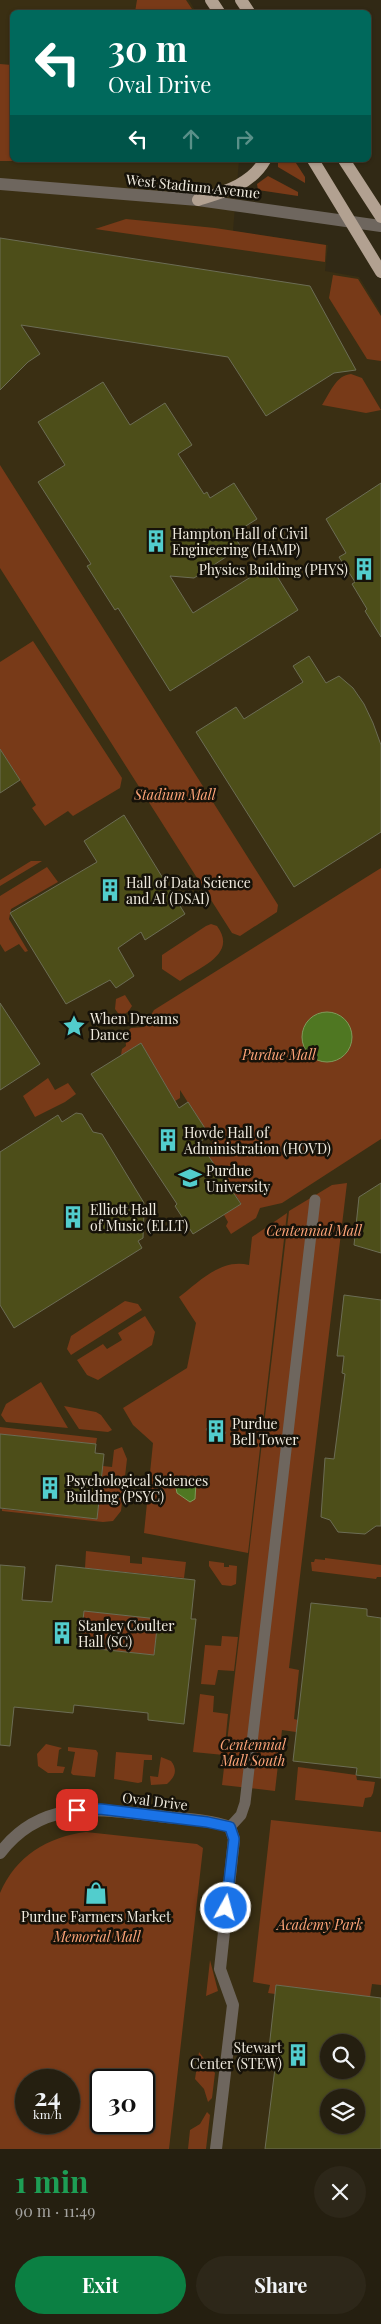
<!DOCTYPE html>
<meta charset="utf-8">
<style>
:root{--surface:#251f10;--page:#2d2719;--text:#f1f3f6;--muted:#a3a29f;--line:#423d30;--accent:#0b8043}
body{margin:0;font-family:"Playfair Display",serif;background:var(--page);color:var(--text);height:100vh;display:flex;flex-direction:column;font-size:19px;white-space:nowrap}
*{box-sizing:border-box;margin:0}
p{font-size:16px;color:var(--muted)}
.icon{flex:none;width:28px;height:28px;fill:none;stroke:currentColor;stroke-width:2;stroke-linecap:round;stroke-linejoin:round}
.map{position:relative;height:2149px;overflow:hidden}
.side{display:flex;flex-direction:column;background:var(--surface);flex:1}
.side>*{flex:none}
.banner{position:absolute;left:10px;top:10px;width:361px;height:152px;border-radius:8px;box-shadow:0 1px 4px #0004,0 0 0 1px var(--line);background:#00695c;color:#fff;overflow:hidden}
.fabs{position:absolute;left:320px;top:2034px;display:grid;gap:10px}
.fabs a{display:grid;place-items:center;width:45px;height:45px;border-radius:50%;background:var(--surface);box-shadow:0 1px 4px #0004,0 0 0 1px var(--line);font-size:25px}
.speed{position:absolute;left:15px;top:2069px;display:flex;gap:10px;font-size:25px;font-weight:700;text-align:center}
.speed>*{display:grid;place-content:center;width:65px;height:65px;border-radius:50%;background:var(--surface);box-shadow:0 1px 4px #0004,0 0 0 1px var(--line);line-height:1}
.speed small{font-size:12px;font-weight:400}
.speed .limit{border:2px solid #111;border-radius:8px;background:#fff;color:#111}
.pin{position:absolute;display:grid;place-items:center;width:42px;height:42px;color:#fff;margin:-21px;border-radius:10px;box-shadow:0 2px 8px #0006}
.me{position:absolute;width:55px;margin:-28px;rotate:7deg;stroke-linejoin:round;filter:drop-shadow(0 0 4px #0008)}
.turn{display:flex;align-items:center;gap:18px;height:105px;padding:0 15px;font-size:22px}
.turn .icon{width:65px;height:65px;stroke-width:2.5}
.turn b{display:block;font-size:35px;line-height:42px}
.lanes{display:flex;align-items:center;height:48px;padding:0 15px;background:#0003;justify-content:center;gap:25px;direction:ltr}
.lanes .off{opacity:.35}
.round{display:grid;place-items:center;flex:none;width:52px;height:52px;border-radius:26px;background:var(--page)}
.headline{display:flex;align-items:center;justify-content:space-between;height:85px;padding:0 15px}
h1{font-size:30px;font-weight:700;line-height:38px;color:#1e9e55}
.cta{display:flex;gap:10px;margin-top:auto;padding:10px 15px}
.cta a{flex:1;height:58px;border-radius:30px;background:var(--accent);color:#fff;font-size:20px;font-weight:700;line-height:58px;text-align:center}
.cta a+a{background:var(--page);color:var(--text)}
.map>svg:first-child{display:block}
</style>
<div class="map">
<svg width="381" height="2149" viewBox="0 0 381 2149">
<rect width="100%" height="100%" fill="#312915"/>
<!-- built -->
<path fill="#3a2f13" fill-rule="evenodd" d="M0,0H189L196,12H12V160H239L233,231L328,245L325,271L359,277L381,313V2149H0ZM329,2042H356V2070H329ZM26,2080H69V2122H26ZM101,2080H144V2122H101ZM329,2098H356V2125H329Z"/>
<!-- green -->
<path fill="#783a18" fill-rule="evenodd" d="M137,0H186L194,12H135Z
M0,64L12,65V160L100,161H0Z
M278,160H294L305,177V183L278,167Z
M268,176L298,192V196L258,190L257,184Z
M126,219L215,228L326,245L325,262L95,229Z
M333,275L358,279L381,316V361L367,359L329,298Z
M351,374L362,378L381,410L366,413L322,405C330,393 336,375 351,374Z
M0,465L278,905L277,912L240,936L232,933L0,568Z
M33,641L122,778L120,788L73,816L68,811L45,826L32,808L36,805L0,749V662Z
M31,861H42L0,886V880Z
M47,867L58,882L11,909L9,919L28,951L25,952L19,944L5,952L0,944V896Z
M381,868V1139L282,1203L260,1208L256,1218L231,1234L226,1226L228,1222L224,1215L241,1203L203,1149L213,1142L180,1090V1098L175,1101L141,1043L121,1055L122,1049L126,1046L125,1034L131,1028L144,1027L154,1010Z
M211,924L217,926C238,954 200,967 180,981L162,969V955L206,926Z
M125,995L132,1006L128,1012L120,1016L115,1009L116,999Z
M48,1078L55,1090L68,1083L76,1094L65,1102L35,1117L23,1096Z
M347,1183L289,1668L299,1670L294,1719L298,1720L296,1732L282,1730L275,1791L222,1785L289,1211L332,1185Z
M287,1213L248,1553L144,1533L153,1443L133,1425L123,1408L187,1368L196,1323L179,1297C199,1282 221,1258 249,1265L252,1237Z
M125,1301L138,1304L142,1310L71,1355L67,1349L71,1336Z
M145,1316L155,1332L152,1345L98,1380L87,1375L77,1360L103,1344L107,1349L122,1340L118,1333Z
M41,1382L68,1428L6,1422L1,1415L6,1404Z
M64,1406L96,1412L101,1415L112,1430L108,1432L79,1429Z
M0,1427L97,1438L96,1444L0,1434Z
M122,1447L127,1459L121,1511L113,1521L103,1522L2,1511V1509L97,1519L103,1466L112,1467L114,1450Z
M86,1551L130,1556V1563L142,1564V1557L186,1562L184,1578L85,1568Z
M325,1558L381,1565V1577H377L376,1579L312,1571L311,1562H314L315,1559L325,1560Z
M209,1561L224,1563V1567H229V1565L237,1566L236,1584L231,1586L222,1585L209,1566Z
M84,1611L158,1619L154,1655L80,1647Z
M222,1636L238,1637L234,1671L218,1670L215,1685L201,1684L205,1645L221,1646Z
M200,1694L214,1696L213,1712L228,1714L224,1755L193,1752Z
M46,1744L62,1748L59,1750L57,1766L65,1767L63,1773H48L38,1766L37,1754Z
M68,1747L96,1750L98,1753L95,1777L73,1775L71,1773L75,1752L68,1751Z
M116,1752L152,1755V1760H144L142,1782L138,1783L114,1779Z
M161,1757L171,1761C178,1770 175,1777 167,1784L151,1785L150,1776L158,1777Z
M298,1767L356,1775L357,1780L375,1782L373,1793L371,1797L365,1798L363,1807L295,1800Z
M271,1820L381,1832V1985L372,1984L370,1997L276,1985L275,1994L268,1993L270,1985L253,1982Z
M86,1832L197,1844L203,1848L169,2149H0V1893C16,1856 47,1837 86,1832ZM26,2080H69V2122H26ZM101,2080H144V2122H101Z
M210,1960L218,1991L206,1996Z
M199,2052L215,2073L212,2098L208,2102L204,2089L195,2079Z
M207,2112L210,2115L206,2149H188L190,2130L200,2124Z"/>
<!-- water -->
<path fill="#4f7722" stroke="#7f9a5b" d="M302 1037a25 25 0 1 1 50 0a25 25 0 1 1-50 0Z
M190,1479L196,1481L195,1499L190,1502L177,1493L176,1488L179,1484Z"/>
<!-- building -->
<path fill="#4d4e19" stroke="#6c6d55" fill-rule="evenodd" d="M0,238L310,286L356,370L334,373L266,416L228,357L21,325L40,354L28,362L0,390Z
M103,382L130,425L165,403L192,445L178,454L204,494L207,492L210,498L234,483L257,519L233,534L241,547L194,578L170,576L193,613L270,565L298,610L170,691L118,608L115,610L87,566L91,564L38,482L65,465L38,422Z
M381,483V637L365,611L367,609L352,584L355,582L339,557L346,553L326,519Z
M309,656L326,683L339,676L353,688L364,704L373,723L381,745V832L294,887L196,732L236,707L244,719L303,682L293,666Z
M0,749L20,780L0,793Z
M124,815L185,914L145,940L141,932L118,948L134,976L116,988L110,980L66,1004L10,913L97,862L84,841Z
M0,1003L40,1064L0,1090Z
M141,1043L179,1108L188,1102L210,1136L199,1142L241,1204L193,1234L175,1206L177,1204L91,1074Z
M76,1113L82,1114L93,1132L102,1134L144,1203L142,1210L144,1213L143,1238L138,1241L142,1248L14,1328L0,1305V1152L58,1115L62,1122Z
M381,1183V1253L354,1245L359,1197Z
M344,1295L381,1300V1526H376L365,1534L338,1532L330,1520L321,1517L325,1458L334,1459L345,1374L342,1373L344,1356H337Z
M217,1421L226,1433L214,1441L206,1429Z
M0,1434L96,1444L95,1453L104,1454L97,1519L0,1508Z
M0,1565L25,1567L22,1600L52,1602L56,1565L195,1580L191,1619H196L184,1724L148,1720V1713L74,1705L73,1713L14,1707L10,1746L0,1745ZM84,1611L158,1619L154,1655L80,1647Z
M311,1603L367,1609V1616L381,1618V1778L356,1775L357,1768L293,1761Z
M276,1985L381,1998V2149H265L275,2068L267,2067ZM329,2042H356V2070H329ZM329,2098H356V2125H329Z"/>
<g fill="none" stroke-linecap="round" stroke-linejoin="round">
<!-- pedestrian -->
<path stroke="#6e665e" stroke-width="11" d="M230,1827L241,1815L245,1803L315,1200"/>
<!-- minor -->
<path stroke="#6e665e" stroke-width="12" d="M0,1853C42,1798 97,1809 158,1816C181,1819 207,1819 230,1827L234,1839L220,1969L233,2005L216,2149"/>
<!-- tertiary -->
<path stroke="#6e665e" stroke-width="12" d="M0,184L198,200L381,226"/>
<!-- primary -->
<path stroke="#b2a191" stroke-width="12" d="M211,0L219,12
M241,0L249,12
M313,160L381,272
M344,160L381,217
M198,200C223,192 251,185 265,160"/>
</g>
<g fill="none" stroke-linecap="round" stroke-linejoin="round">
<defs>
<path id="route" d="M77,1810L100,1809L207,1822L230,1827L234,1839L226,1908"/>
</defs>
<!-- route casing -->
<use href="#route" stroke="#114b97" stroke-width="12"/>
<!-- route -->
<use href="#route" stroke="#1a73e8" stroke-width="9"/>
</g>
<!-- icons -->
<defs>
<symbol id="building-bare" viewBox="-9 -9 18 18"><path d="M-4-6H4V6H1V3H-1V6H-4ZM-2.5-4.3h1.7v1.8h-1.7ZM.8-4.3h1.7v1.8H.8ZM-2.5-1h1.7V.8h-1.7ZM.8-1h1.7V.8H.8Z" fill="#52cdcd" stroke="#161209" stroke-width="2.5" paint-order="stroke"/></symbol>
<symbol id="sight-bare" viewBox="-9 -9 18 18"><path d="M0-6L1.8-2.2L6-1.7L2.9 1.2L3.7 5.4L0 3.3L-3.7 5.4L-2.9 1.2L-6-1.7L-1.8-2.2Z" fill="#52cdcd" stroke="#161209" stroke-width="2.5" paint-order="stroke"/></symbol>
<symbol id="university-bare" viewBox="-9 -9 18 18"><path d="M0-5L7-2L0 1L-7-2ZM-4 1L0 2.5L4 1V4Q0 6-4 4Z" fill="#52cdcd" stroke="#161209" stroke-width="2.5" paint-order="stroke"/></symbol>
<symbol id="shop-bare" viewBox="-9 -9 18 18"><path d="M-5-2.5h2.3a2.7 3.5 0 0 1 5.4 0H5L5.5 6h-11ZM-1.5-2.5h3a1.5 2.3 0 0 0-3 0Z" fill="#52cdcd" stroke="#161209" stroke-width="2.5" paint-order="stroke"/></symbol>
</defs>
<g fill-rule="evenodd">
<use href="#building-bare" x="140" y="525" width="32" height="32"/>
<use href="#building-bare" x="348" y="553" width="32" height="32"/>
<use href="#building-bare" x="94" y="874" width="32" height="32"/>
<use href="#sight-bare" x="58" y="1010" width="32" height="32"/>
<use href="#building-bare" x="152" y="1124" width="32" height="32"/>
<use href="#university-bare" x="174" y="1162" width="32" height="32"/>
<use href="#building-bare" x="57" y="1201" width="32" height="32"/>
<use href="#building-bare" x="200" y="1415" width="32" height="32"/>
<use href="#building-bare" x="34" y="1472" width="32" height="32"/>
<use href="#building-bare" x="46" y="1617" width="32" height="32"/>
<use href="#shop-bare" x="80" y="1877" width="32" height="32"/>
<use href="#building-bare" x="282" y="2039" width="32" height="32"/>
</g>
<g text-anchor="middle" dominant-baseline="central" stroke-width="5" stroke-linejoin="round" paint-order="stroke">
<!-- street labels -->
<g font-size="14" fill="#f0ebdf" stroke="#161209">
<text transform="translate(193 186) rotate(6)">West Stadium Avenue</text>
<text transform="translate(155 1801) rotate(7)">Oval Drive</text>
</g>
<!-- poi labels -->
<g font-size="14" fill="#f0ebdf" stroke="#161209" text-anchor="start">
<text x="172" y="533">Hampton Hall of Civil<tspan x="172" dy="16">Engineering (HAMP)</tspan></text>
<text x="348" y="569" text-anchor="end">Physics Building (PHYS)</text>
<text x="126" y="882">Hall of Data Science<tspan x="126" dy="16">and AI (DSAI)</tspan></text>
<text x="90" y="1018">When Dreams<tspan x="90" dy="16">Dance</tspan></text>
<text x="184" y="1132">Hovde Hall of<tspan x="184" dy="16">Administration (HOVD)</tspan></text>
<text x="206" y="1170">Purdue<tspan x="206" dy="16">University</tspan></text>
<text x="90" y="1209">Elliott Hall<tspan x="90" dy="16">of Music (ELLT)</tspan></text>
<text x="232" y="1423">Purdue<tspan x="232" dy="16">Bell Tower</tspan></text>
<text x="66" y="1480">Psychological Sciences<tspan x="66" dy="16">Building (PSYC)</tspan></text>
<text x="78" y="1625">Stanley Coulter<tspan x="78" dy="16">Hall (SC)</tspan></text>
<text x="96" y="1916" text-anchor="middle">Purdue Farmers Market</text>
<text x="282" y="2047" text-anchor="end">Stewart<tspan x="282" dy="16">Center (STEW)</tspan></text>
</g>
<!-- park labels -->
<g font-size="14" font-style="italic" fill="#ffa579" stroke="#161209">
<text x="175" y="794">Stadium Mall</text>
<text x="279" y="1054">Purdue Mall</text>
<text x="314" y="1230">Centennial Mall</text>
<text x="253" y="1744">Centennial<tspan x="253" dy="16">Mall South</tspan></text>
<text x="320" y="1924">Academy Park</text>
<text x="97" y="1936">Memorial Mall</text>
</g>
</g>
</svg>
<div class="fabs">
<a><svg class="icon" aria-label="search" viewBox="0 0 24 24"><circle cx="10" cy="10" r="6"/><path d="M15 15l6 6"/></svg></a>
<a><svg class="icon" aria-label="layers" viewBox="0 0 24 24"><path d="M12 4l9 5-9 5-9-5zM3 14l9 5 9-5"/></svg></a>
</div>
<div class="speed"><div>24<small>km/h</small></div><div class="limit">30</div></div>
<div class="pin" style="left:77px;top:1810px;background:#d93025"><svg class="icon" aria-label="arrive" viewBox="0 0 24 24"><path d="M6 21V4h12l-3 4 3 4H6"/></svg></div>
<svg class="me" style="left:226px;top:1908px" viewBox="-20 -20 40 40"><circle r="17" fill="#1a73e8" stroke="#fff" stroke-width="3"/><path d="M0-11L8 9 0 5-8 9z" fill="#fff"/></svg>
<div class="banner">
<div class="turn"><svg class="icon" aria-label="left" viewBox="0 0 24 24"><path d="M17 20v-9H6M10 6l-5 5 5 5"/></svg><div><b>30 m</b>Oval Drive</div></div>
<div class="lanes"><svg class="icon" aria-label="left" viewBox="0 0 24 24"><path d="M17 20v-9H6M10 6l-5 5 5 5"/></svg><svg class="icon off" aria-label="ahead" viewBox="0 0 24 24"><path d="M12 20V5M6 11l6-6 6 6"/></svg><svg class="icon off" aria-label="right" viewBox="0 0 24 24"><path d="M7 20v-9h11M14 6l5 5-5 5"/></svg></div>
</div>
</div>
<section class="side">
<div class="headline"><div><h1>1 min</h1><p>90 m · 11:49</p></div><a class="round"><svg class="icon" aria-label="close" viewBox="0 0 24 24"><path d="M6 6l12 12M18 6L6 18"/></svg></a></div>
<div class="cta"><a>Exit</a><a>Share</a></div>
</section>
